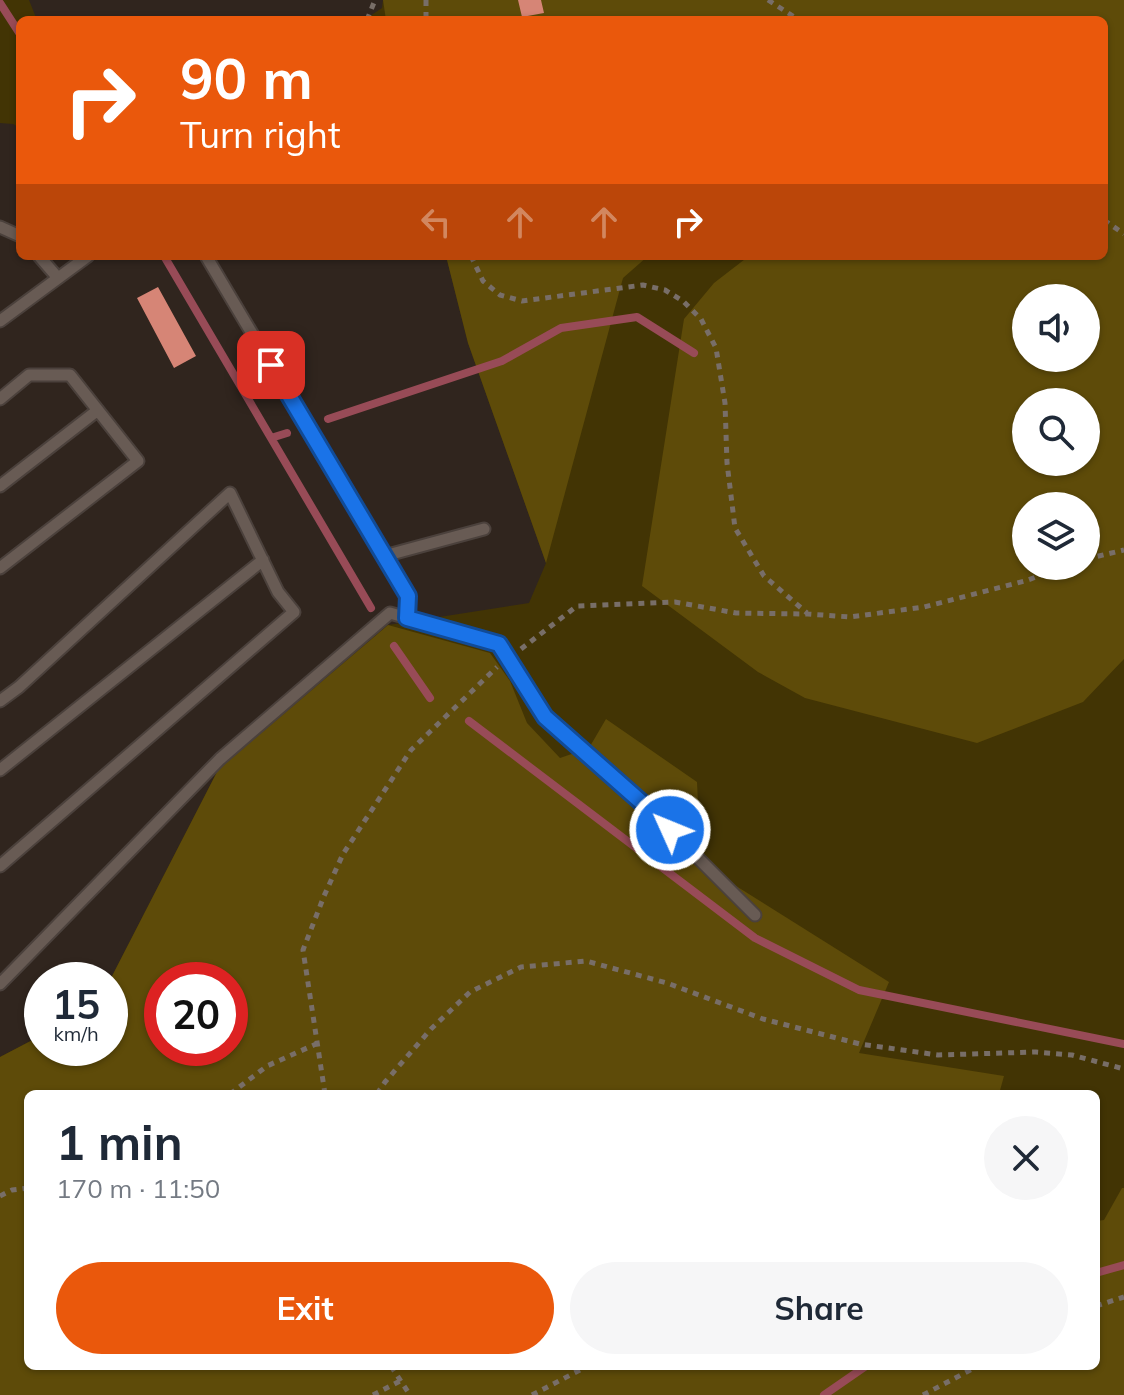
<!DOCTYPE html>
<meta charset="utf-8">
<style>
:root{--surface:#fff;--page:#f6f6f7;--text:#1f2937;--muted:#747a83;--accent:#ea580c}
body{margin:0;font-family:Mulish,sans-serif;background:var(--page);color:var(--text);height:100vh;display:flex;flex-direction:column;font-size:30px;white-space:nowrap}
*{box-sizing:border-box;margin:0}
p{font-size:26px;color:var(--muted)}
.icon{flex:none;width:44px;height:44px;fill:none;stroke:currentColor;stroke-width:2;stroke-linecap:round;stroke-linejoin:round}
.map{position:relative;flex:1;overflow:hidden}
.drawer{position:absolute;left:24px;top:1090px;width:1076px;height:280px;display:flex;flex-direction:column;background:var(--surface);border-radius:12px;box-shadow:0 2px 6px #0004}
.drawer>*{flex:none}
.banner{position:absolute;left:16px;top:16px;width:1092px;height:244px;border-radius:12px;box-shadow:0 2px 6px #0004;background:#ea580c;color:#fff;overflow:hidden}
.fabs{position:absolute;left:1012px;top:284px;display:grid;gap:16px}
.fabs a{display:grid;place-items:center;width:88px;height:88px;border-radius:50%;background:var(--surface);box-shadow:0 2px 6px #0004;font-size:40px}
.speed{position:absolute;left:24px;top:962px;display:flex;gap:16px;font-size:40px;font-weight:700;text-align:center}
.speed>*{display:grid;place-content:center;width:104px;height:104px;border-radius:50%;background:var(--surface);box-shadow:0 2px 6px #0004;line-height:1}
.speed small{font-size:20px;font-weight:400}
.speed .limit{border:12px solid #d22;background:#fff;color:#111}
.pin{position:absolute;display:grid;place-items:center;width:68px;height:68px;color:#fff;margin:-34px;border-radius:16px;box-shadow:0 4px 12px #0006}
.me{position:absolute;width:88px;margin:-44px;rotate:314deg;stroke-linejoin:round;filter:drop-shadow(0 0 6px #0008)}
.turn{display:flex;align-items:center;gap:28px;height:168px;padding:0 32px;font-size:36px}
.turn .icon{width:104px;height:104px;stroke-width:2.5}
.turn b{display:block;font-size:56px;line-height:68px}
.lanes{display:flex;align-items:center;height:76px;padding:0 32px;background:#0003;justify-content:center;gap:40px;direction:ltr}
.lanes .off{opacity:.35}
.round{display:grid;place-items:center;flex:none;width:84px;height:84px;border-radius:42px;background:var(--page)}
.headline{display:flex;align-items:center;justify-content:space-between;height:136px;padding:0 32px}
h1{font-size:48px;font-weight:700;line-height:60px}
.button{display:flex;gap:16px;margin-top:auto;padding:16px 32px}
.button a{flex:1;height:92px;border-radius:48px;background:var(--accent);color:#fff;font-size:32px;font-weight:700;line-height:92px;text-align:center}
.button a+a{background:var(--page);color:var(--text)}
.map>svg:first-child{display:block}
</style>
<div class="map">
<svg width="1124" height="1395" viewBox="0 0 1124 1395">
<rect width="100%" height="100%" fill="#30251e"/>
<!-- green -->
<path fill="#423404" fill-rule="evenodd" d="M0,0H29L37,20H20V128L13,124L0,123Z
M383,0H1124V1395H0V1057L42,1035V1048H110V980L218,770L388,625L529,603L546,563L468,343L446,256H1104V20H364L382,8ZM1026,298H1086V358H1026ZM1026,402H1086V462H1026ZM1026,506H1086V566H1026ZM162,980H230V1048H162ZM28,1094H1096V1366H28Z"/>
<!-- forest -->
<path fill="#5e4b09" fill-rule="evenodd" d="M383,0H1124V659L1083,702L977,743L805,698L758,672L642,586L684,319L714,283L749,256H1104V20H386ZM1026,298H1086V358H1026ZM1026,402H1086V462H1026ZM1026,506H1086V566H1026Z
M446,256H648L623,278L546,563L468,343Z
M388,625L490,653L510,681L527,723L560,758L589,748L606,719L697,782L701,864L889,982L859,1053L1004,1076L999,1094H28V1366H1096V1221L1104,1220L1122,1188H1124V1395H0V1057L42,1035V1048H110V980L218,770ZM162,980H230V1048H162Z"/>
<g fill="none" stroke-linecap="round" stroke-linejoin="round">
<!-- stream -->
<path stroke="#984b57" stroke-width="8" d="M0,3L20,34
M164,256L371,608
M328,419L502,361L561,328L637,317L694,353
M271,438L287,433
M394,646L430,698
M469,721L755,938L859,990L1124,1044
M1096,1273L1124,1265
M824,1395L866,1366"/>
</g>
<!-- building -->
<path fill="#d68576" d="M518,0H541L544,13L522,17Z
M158,287L196,356L174,368L137,298Z"/>
<g fill="none" stroke-linecap="round" stroke-linejoin="round">
<defs>
<path id="lane" d="M0,227L20,236
M39,256L58,278
M206,256L408,596L407,618
M0,321L88,256
M0,399L29,375H70L138,461L0,568
M0,486L98,410
M384,556L484,529
M0,701L19,687L230,493L278,592L294,612L0,866
M0,770L263,560
M0,984L220,759L390,613L499,644L545,717L649,809L755,915"/>
</defs>
<!-- lane casing -->
<use href="#lane" stroke="#4b413c" stroke-width="15"/>
<!-- path -->
<path stroke="#786e68" stroke-width="5" stroke-dasharray="6 6" stroke-linecap="butt" d="M426,0V20
M768,0L799,20
M367,20L375,0
M1104,220L1124,234
M471,256L483,281L500,295L522,301L643,285L665,290L683,301L701,319L716,348L725,403L727,463L735,528L764,576L807,613
M1086,559L1124,550
M521,649L577,606L675,602L736,613L808,614L850,617L924,607L1025,581L1066,566
M230,1094L267,1066L316,1044
M325,1094L303,950L324,896L343,854L411,750L497,667
M377,1094L385,1082L431,1029L470,992L521,967L586,961L667,983L763,1019L860,1044L938,1055L1036,1052L1072,1055L1124,1069
M0,1196L12,1190L28,1188
M1096,1306L1124,1297
M391,1366L410,1395
M373,1395L400,1381
M532,1395L580,1370L582,1366
M923,1395L978,1366"/>
<!-- lane -->
<use href="#lane" stroke="#685b54" stroke-width="11"/>
</g>
<g fill="none" stroke-linecap="round" stroke-linejoin="round">
<defs>
<path id="route" d="M271,365L408,596L407,618L499,644L545,717L649,809L670,830"/>
</defs>
<!-- route casing -->
<use href="#route" stroke="#114b97" stroke-width="20"/>
<!-- route -->
<use href="#route" stroke="#1a73e8" stroke-width="14"/>
</g>
</svg>
<div class="fabs">
<a><svg class="icon" aria-label="sound" viewBox="0 0 24 24"><path d="M4 9h4l5-4v14l-5-4H4zM17 9q2 3 0 6"/></svg></a>
<a><svg class="icon" aria-label="search" viewBox="0 0 24 24"><circle cx="10" cy="10" r="6"/><path d="M15 15l6 6"/></svg></a>
<a><svg class="icon" aria-label="layers" viewBox="0 0 24 24"><path d="M12 4l9 5-9 5-9-5zM3 14l9 5 9-5"/></svg></a>
</div>
<div class="speed"><div>15<small>km/h</small></div><div class="limit">20</div></div>
<div class="pin" style="left:271px;top:365px;background:#d93025"><svg class="icon" aria-label="arrive" viewBox="0 0 24 24"><path d="M6 21V4h12l-3 4 3 4H6"/></svg></div>
<svg class="me" style="left:670px;top:830px" viewBox="-20 -20 40 40"><circle r="17" fill="#1a73e8" stroke="#fff" stroke-width="3"/><path d="M0-11L8 9 0 5-8 9z" fill="#fff"/></svg>
<div class="banner">
<div class="turn"><svg class="icon" aria-label="right" viewBox="0 0 24 24"><path d="M7 20v-9h11M14 6l5 5-5 5"/></svg><div><b>90 m</b>Turn right</div></div>
<div class="lanes"><svg class="icon off" aria-label="left" viewBox="0 0 24 24"><path d="M17 20v-9H6M10 6l-5 5 5 5"/></svg><svg class="icon off" aria-label="ahead" viewBox="0 0 24 24"><path d="M12 20V5M6 11l6-6 6 6"/></svg><svg class="icon off" aria-label="ahead" viewBox="0 0 24 24"><path d="M12 20V5M6 11l6-6 6 6"/></svg><svg class="icon" aria-label="right" viewBox="0 0 24 24"><path d="M7 20v-9h11M14 6l5 5-5 5"/></svg></div>
</div>
<section class="drawer">
<div class="headline"><div><h1>1 min</h1><p>170 m · 11:50</p></div><a class="round"><svg class="icon" aria-label="close" viewBox="0 0 24 24"><path d="M6 6l12 12M18 6L6 18"/></svg></a></div>
<div class="button"><a>Exit</a><a>Share</a></div>
</section>
</div>
